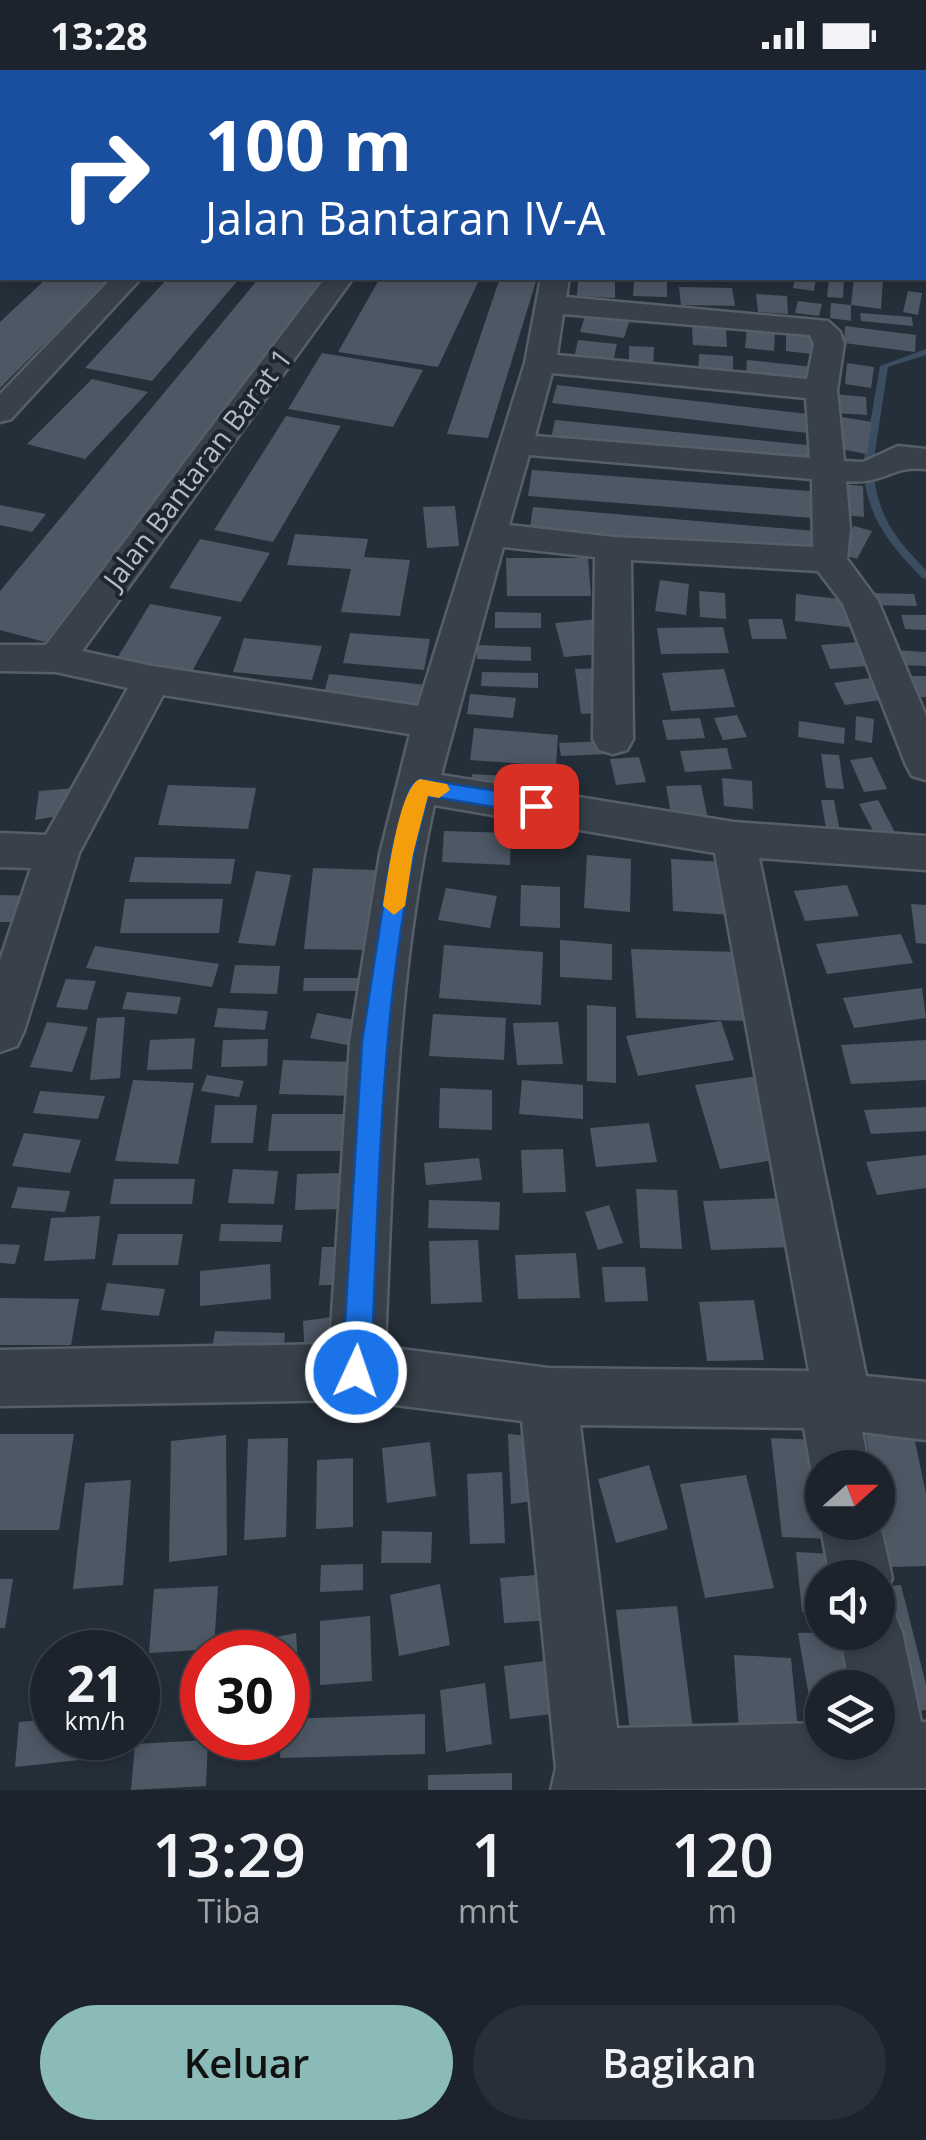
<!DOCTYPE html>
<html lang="id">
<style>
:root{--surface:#1c232c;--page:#292f38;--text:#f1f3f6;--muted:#a0a4a9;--line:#3a4048;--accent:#8bbbb9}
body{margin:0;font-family:"Open Sans",sans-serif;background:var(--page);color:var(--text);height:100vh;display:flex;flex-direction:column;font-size:38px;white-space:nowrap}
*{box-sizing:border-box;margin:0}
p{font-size:32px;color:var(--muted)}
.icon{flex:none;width:55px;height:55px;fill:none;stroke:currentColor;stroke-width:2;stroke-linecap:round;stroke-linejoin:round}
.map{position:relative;height:1720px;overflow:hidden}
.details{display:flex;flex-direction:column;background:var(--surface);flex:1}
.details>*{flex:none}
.guide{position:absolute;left:0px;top:0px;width:928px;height:210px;box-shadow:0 5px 15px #0003,0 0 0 2px var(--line);background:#1a4fa0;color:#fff;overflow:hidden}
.needle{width:65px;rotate:69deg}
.tools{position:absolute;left:805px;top:1380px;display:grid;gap:20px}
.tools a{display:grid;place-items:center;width:90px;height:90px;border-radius:50%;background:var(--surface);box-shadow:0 5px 15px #0003,0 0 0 2px var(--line);font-size:50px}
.speed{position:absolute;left:30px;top:1560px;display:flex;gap:20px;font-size:50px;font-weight:700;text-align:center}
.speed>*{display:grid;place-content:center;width:130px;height:130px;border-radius:50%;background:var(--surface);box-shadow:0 5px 15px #0003,0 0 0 2px var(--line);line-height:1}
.speed small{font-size:25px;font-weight:400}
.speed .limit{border:15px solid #d22;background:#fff;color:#111}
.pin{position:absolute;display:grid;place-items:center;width:85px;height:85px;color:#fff;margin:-42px;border-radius:20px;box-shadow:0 5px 15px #0006}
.me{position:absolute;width:110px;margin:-55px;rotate:3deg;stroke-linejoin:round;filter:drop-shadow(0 0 8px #0008)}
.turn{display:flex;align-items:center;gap:35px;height:210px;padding:0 40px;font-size:45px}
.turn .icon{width:130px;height:130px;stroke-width:2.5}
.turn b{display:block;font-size:70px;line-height:85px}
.eta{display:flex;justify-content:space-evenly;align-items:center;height:170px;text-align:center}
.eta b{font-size:60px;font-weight:600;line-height:70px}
.primary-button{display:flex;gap:20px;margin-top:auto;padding:20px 40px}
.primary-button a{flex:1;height:115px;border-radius:60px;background:var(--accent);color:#111;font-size:40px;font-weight:600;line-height:115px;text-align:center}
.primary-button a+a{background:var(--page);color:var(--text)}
.status{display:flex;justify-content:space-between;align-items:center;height:70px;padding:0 50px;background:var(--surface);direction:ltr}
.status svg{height:28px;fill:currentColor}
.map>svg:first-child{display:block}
</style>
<div class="status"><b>13:28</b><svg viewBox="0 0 49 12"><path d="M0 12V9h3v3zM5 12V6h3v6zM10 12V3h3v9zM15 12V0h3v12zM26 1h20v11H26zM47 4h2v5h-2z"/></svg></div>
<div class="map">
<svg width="926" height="1720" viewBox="0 0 926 1720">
<rect width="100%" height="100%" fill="#252f3a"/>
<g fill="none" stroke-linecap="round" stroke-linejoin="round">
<!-- stream -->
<path fill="#3b4d61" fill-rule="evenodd" d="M926,279V285L888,297L873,395L871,397H865L863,395L880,296Z
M869,405L874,408C880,450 897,470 926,500V509L922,508C892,476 871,454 864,408Z"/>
</g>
<!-- building -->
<path fill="#4e5865" d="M47,208H111L0,318V252Z
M168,208H240L152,311L85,298Z
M259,208H325L45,572L0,560V521Z
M380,208H480L438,297L338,282Z
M500,208H537L488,368L447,364Z
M578,208H615V228L577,226Z
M795,208H816L814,221L793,218Z
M829,208H844L843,228L827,227Z
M854,208H883L881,239L851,235Z
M634,210L667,212V227L633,226Z
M679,217L732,218L735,236L681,235Z
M908,221L922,223L918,245L903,242Z
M756,224L787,226L788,244L758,242Z
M798,231L822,234L819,246L795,243Z
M831,233L851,235V251L830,248Z
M586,243L630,249L624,268L580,262Z
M860,243L912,247L913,256L861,251Z
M845,256L916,265L915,282L844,273Z
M692,257L726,259L727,277L693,275Z
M747,257L775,260L774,281L745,278Z
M786,262L821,266V285L786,281Z
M578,270L617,274L612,297L573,293Z
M629,276L654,277L653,302L629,299Z
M322,283L423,300L393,357L288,339Z
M699,284L733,286V307L698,305Z
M747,290L822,298V313L746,305Z
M847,293L874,297L871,318L845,314Z
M92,309L148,322L85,389L27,374Z
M557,315L817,345L816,364L552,333Z
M834,324L866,327L867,345L835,343Z
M286,346L341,356L273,472L214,460Z
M835,346L872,352L867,384L829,377Z
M555,350L817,376V399L550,374Z
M532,400L823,422L825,449L528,426Z
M835,413L863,416L864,447L836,444Z
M0,435L46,444L32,462L0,455Z
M455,436L459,476L427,478L423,437Z
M533,437L827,462L824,488L529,464Z
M854,456L872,461L857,489L839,483Z
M295,464L368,469L364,487L410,490L400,546L341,542L351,499L287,495Z
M200,469L270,483L241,532L169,518Z
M506,488H588L591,526H507Z
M660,510L689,514L686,545L655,541Z
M699,521L725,523L726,549L700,547Z
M868,523L914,524L917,536L871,535Z
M796,524L856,531V558L795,551Z
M150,534L222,547L190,605L116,590Z
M495,542L541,543V558H495Z
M901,545H926V560L905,559Z
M600,549L611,583L564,587L555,553Z
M748,549H782L787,569H752Z
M723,557L729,583L661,584L657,558Z
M350,563L430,569L424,600L343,593Z
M244,568L322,576L312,610L233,602Z
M871,571L881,595L830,599L821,575Z
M477,575L531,577V591L477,589Z
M895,580L926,582V596L898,595Z
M612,598L610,642L581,644L575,599Z
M724,599L735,637L671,641L662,603Z
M482,602L538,603V618L481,616Z
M329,604L426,615L420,638L323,627Z
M883,606L895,628L845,635L834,613Z
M908,606H926V627H914Z
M470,624L516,628L513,648L467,644Z
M737,645L747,667L723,670L714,648Z
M856,646L874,649L872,673L855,670Z
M700,648L705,668L667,670L662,650Z
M799,651L845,658L844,674L798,667Z
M474,658L558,665L556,696L470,690Z
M608,671L610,684L561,686L559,673Z
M727,678L732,699L685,702L680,681Z
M821,684L839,685L844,719L826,718Z
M639,687L646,712L616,715L610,689Z
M872,687L887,719L864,722L850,690Z
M472,704L507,706L505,728L471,723Z
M722,708L752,711L753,739L724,736Z
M168,715L256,718L248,759L158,755Z
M701,715L708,749L672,750L666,716Z
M87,717L79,742L35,750L39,721Z
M821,730H834L843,777L829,775Z
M878,730L898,768L879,772L859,734Z
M444,761L511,763L510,795L442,792Z
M587,785L631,789L630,842L584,838Z
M135,787L235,789L231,814L129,812Z
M671,789L727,792L731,845L673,841Z
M313,798L377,800L371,880L304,879Z
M256,801L291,805L275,876L238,873Z
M521,815L560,817V858L520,856Z
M847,815L859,846L805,851L794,821Z
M446,818L497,826L490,858L438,850Z
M0,825L42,826L33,852H0Z
M125,829H223L219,863H120Z
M911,834L926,835V874L916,873Z
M901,864L913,893L827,904L816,874Z
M560,870L612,874V910L560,907Z
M444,875L543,882L541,935L439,928Z
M95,876L219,894L212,917L86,898Z
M631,879L740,882L749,951L636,948Z
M235,895L280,896L277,924L230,923Z
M304,908H373L372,921H303Z
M66,909L96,911L87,940L56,937Z
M922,918L926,948L854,958L843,928Z
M127,922L181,927L177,944L122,939Z
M587,935L616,937V1013L587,1011Z
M218,938L268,941L265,960L214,957Z
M317,943L365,952L358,977L310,968Z
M433,944L506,948L504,990L429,986Z
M125,947L120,1008L90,1010L97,948Z
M721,951L734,990L638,1006L626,966Z
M47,952L88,957L72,1002L30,997Z
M558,952L563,994L517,995L513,953Z
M195,968L192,999L147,1000L150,970Z
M268,969L267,996L221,997L223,970Z
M926,970V1010L851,1014L841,975Z
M283,990L356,992L354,1026L279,1024Z
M207,1005L244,1011L239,1027L201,1021Z
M758,1006L786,1088L720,1099L695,1015Z
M133,1010L194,1013L178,1094L115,1091Z
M522,1010L583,1015V1049L519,1044Z
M440,1018L492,1020V1060L439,1058Z
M40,1021L105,1026L98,1049L33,1043Z
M215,1035H257L253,1073H211Z
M926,1037V1061L871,1064L864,1040Z
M272,1044H354L353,1081H268Z
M649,1053L657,1092L596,1097L590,1058Z
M24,1063L81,1070L70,1103L12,1096Z
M563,1079L566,1122L523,1123L521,1080Z
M926,1085V1118L877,1125L866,1092Z
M479,1088L482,1110L426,1115L424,1093Z
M233,1099L278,1101L274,1134L228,1133Z
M343,1103L342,1139L295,1140L297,1104Z
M114,1109H195L192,1134H110Z
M18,1117L70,1121L65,1142L11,1138Z
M636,1119L677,1120L682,1179L640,1178Z
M782,1128L791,1177L711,1180L703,1131Z
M429,1130L500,1132L499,1160L428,1158Z
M609,1135L623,1173L598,1180L585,1142Z
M100,1146L95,1189L44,1191L51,1148Z
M221,1154L283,1155L281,1172L219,1171Z
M118,1164H183L178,1195H112Z
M478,1170L482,1232L431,1234L429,1171Z
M0,1174L20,1175L15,1194L0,1193Z
M322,1177H352L350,1215H319Z
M576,1183L580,1228L518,1229L515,1185Z
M270,1194L271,1229L200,1236V1201Z
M602,1197H645L648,1231L605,1232Z
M107,1213L165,1219L159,1246L101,1240Z
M0,1228L79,1229L71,1275H0Z
M754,1230L764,1290L707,1291L699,1232Z
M354,1244L356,1280L305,1286L303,1251Z
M215,1261L285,1263L282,1293L210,1291Z
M863,1352H911L926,1424V1496L890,1497L878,1429V1398H872Z
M0,1364H74L59,1460H0Z
M508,1364L544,1367L547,1429L511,1434Z
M226,1365L227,1485L169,1492L171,1371Z
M288,1368L286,1467L244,1470L248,1369Z
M771,1368L818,1370L822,1452L832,1469L782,1467Z
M430,1372L436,1426L387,1433L382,1378Z
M353,1388V1457L316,1459L317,1390Z
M649,1395L668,1459L616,1473L598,1409Z
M502,1402L505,1473L470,1474L467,1404Z
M746,1405L774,1518L705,1528L680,1414Z
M131,1410L123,1515L73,1519L85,1413Z
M382,1461L432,1462L431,1493H381Z
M796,1482L834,1484L836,1508H822V1544L802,1542Z
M363,1494V1520L320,1522L321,1495Z
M549,1504L553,1550L504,1553L500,1508Z
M0,1509H13L5,1558H0Z
M440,1514L450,1575L399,1586L390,1525Z
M901,1515L926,1615V1640L908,1642L878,1517Z
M218,1516L214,1579L149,1583L154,1519Z
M677,1536L696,1682L633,1687L616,1540Z
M370,1546L372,1611L320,1615V1551Z
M850,1562L860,1618H822V1672L817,1673L798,1563Z
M296,1563L300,1625L288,1627V1582H249L248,1572Z
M734,1585L791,1588L800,1680L740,1676Z
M561,1589L568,1642L510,1649L504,1596Z
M485,1613L492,1674L446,1682L440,1620Z
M425,1644V1684L280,1688L281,1668H288V1649Z
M52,1649V1668H90L89,1689L15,1697L19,1652Z
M208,1670L206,1716L131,1720L135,1674Z
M512,1703V1720H428V1705Z"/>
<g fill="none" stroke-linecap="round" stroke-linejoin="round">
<defs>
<path id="minor" d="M878,0H916L918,2H880Z
M2,124V141L0,142V125Z
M925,137H926V160H925Z
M925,184H926V200H925Z
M112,208H141L11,349L0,352V324Z
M325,208H353L82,581L152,596L418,636L525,293L541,208H569L566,227L828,251L840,262L844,274L837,320L844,391L863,392L898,376L926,379V399C891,395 885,415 846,411L850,459L847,489L878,531L926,646V710L912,706L906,695L843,534L818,501L631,490L633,669L627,680L613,684L599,680L593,669L595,487L503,477L441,705L734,752L926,766V800L759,788L866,1306L926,1312V1370L862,1362L869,1398H822V1420L811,1398L804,1358L580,1355L617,1658L822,1653V1672H878V1618H850L840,1562H878V1533L893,1540L902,1562L921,1652H926V1718L551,1720L556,1698L522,1351L356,1330L0,1336V1280L330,1274L350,972L380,784L410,664L163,625L79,783L24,961L17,976L0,982V890L31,798L0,797V763L46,765L128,618L56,602L0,601V575H46ZM563,244L810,265L814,274L807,309L557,285ZM552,303L806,328L810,388L535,366ZM529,385L812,409L813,477L613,467L509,455ZM434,735L715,783L809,1301L548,1298L385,1277C393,1096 395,913 434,735Z
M822,1446V1452H878V1446L892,1508L883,1530L878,1532V1508H830L820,1452Z"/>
</defs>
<!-- minor casing -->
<use href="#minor" stroke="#565e68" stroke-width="5"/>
<!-- minor -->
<use href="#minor" fill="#38404a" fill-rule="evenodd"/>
</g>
<!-- route -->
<path fill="#1a73e8" stroke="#114b97" stroke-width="2.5" d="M420,709L536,727L546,736L536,744L428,726C379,913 380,1110 371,1302L367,1312L356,1316L346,1312L342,1302L362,972L391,784L410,717Z"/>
<!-- slow -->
<path fill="#f59e0b" d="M420,709L447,714L450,720L439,728L428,726L413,784L405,836L394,845L383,836C387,812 399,716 420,709Z"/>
<g text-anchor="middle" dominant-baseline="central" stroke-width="8" stroke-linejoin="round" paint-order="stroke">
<!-- far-street labels -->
<g font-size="28" fill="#b4bbc6" stroke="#1d252f">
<text transform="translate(197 398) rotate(-53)">Jalan Bantaran Barat 1</text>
</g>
</g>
</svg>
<div class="tools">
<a><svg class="needle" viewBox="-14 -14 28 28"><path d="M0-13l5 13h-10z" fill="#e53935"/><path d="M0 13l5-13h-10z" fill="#a0a4a9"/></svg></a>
<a><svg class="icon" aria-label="sound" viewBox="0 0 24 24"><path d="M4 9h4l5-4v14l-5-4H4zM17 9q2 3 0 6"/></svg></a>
<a><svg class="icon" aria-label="layers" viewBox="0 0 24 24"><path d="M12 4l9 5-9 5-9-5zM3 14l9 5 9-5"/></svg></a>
</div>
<div class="speed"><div>21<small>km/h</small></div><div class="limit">30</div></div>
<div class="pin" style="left:536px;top:736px;background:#d93025"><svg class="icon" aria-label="arrive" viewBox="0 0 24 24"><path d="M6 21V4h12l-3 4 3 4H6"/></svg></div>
<svg class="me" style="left:356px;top:1302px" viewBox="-20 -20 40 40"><circle r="17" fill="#1a73e8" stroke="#fff" stroke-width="3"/><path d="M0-11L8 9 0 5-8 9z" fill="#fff"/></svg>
<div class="guide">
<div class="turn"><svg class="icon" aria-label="right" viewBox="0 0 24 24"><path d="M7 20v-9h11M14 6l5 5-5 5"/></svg><div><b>100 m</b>Jalan Bantaran IV-A</div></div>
</div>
</div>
<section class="details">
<div class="eta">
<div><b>13:29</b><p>Tiba</p></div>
<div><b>1</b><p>mnt</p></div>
<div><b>120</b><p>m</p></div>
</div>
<div class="primary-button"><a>Keluar</a><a>Bagikan</a></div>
</section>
